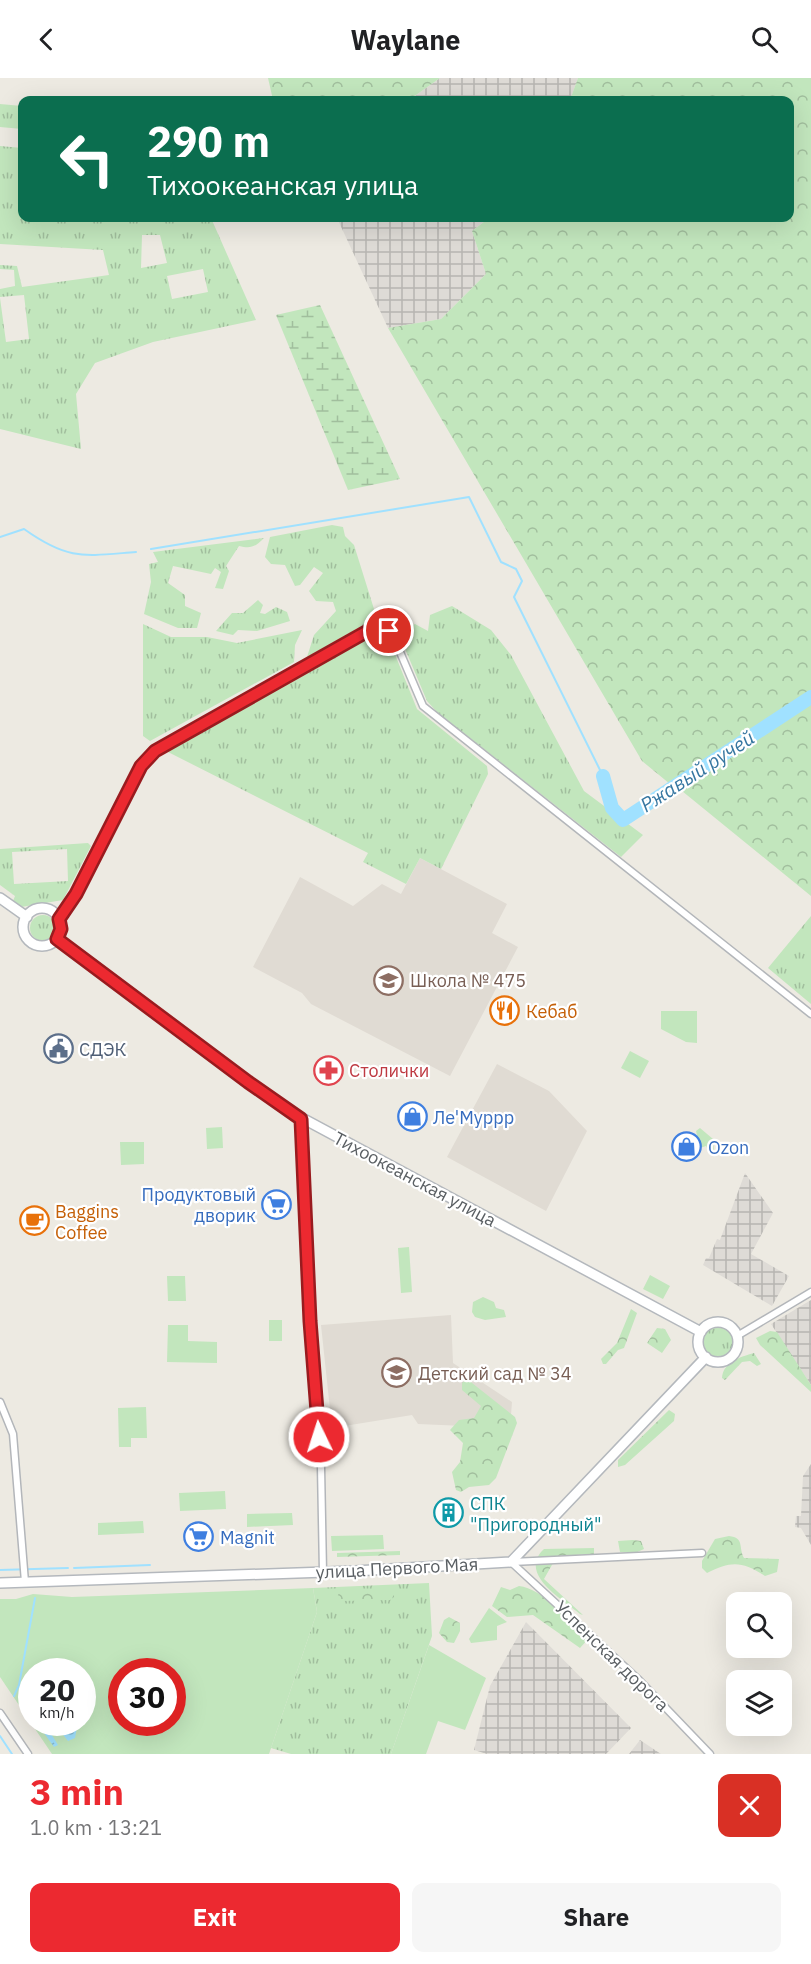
<!DOCTYPE html>
<meta charset="utf-8">
<style>
:root{--surface:#fff;--page:#f6f6f6;--text:#202124;--muted:#757577;--accent:#ec2930}
body{margin:0;font-family:"IBM Plex Sans",sans-serif;background:var(--page);color:var(--text);height:100vh;display:flex;flex-direction:column;font-size:22px;white-space:nowrap}
*{box-sizing:border-box;margin:0}
p{font-size:20px;color:var(--muted)}
.icon{flex:none;width:33px;height:33px;fill:none;stroke:currentColor;stroke-width:2;stroke-linecap:round;stroke-linejoin:round}
.map{position:relative;height:1676px;overflow:hidden}
.details{display:flex;flex-direction:column;background:var(--surface);flex:1}
.details>*{flex:none}
.guide{position:absolute;left:18px;top:18px;width:776px;height:126px;border-radius:12px;box-shadow:0 6px 24px #0002;background:#0b6e4f;color:#fff;overflow:hidden}
.tools{position:absolute;left:726px;top:1514px;display:grid;gap:12px}
.tools a{display:grid;place-items:center;width:66px;height:66px;border-radius:12px;background:var(--surface);box-shadow:0 6px 24px #0002;font-size:30px}
.speed{position:absolute;left:18px;top:1580px;display:flex;gap:12px;font-size:30px;font-weight:700;text-align:center}
.speed>*{display:grid;place-content:center;width:78px;height:78px;border-radius:50%;background:var(--surface);box-shadow:0 6px 24px #0002;line-height:1}
.speed small{font-size:15px;font-weight:400}
.speed .limit{border:9px solid #d22;background:#fff;color:#111}
.pin{position:absolute;display:grid;place-items:center;width:51px;height:51px;color:#fff;margin:-26px;border:3px solid #fff;border-radius:50%;box-shadow:0 2px 6px #0007}
.me{position:absolute;width:66px;margin:-33px;rotate:356deg;stroke-linejoin:round;filter:drop-shadow(0 0 4px #0008)}
.turn{display:flex;align-items:center;gap:21px;height:126px;padding:0 30px;font-size:27px}
.turn .icon{width:78px;height:78px;stroke-width:2.5}
.turn b{display:block;font-size:42px;line-height:51px}
.round{display:grid;place-items:center;flex:none;width:63px;height:63px;border-radius:12px;background:var(--page)}
.summary{display:flex;align-items:center;justify-content:space-between;height:102px;padding:0 30px}
h1{font-size:36px;font-weight:700;line-height:45px;color:var(--accent)}
.button{display:flex;gap:12px;margin-top:auto;padding:12px 30px}
.button a{flex:1;height:69px;border-radius:12px;background:var(--accent);color:#fff;font-size:24px;font-weight:700;line-height:69px;text-align:center}
.button a+a{background:var(--page);color:var(--text)}
header{display:flex;justify-content:space-between;align-items:center;height:78px;padding:0 30px;background:var(--surface);font-size:27px;font-weight:700}
.map>svg:first-child{display:block}
</style>
<header><svg class="icon" aria-label="back" viewBox="0 0 24 24"><path d="M15 5l-7 7 7 7"/></svg>Waylane<svg class="icon" aria-label="search" viewBox="0 0 24 24"><circle cx="10" cy="10" r="6"/><path d="M15 15l6 6"/></svg></header>
<div class="map">
<svg width="811" height="1676" viewBox="0 0 811 1676">
<defs>
<pattern id="industrial-grid" width="8" height="8" patternUnits="userSpaceOnUse" patternTransform="scale(1.5)"><rect width="8" height="8" fill="#dedbd6"/><path d="M0 4h8M4 0v8" fill="none" stroke="#b7b5b1"/></pattern>
<pattern id="grass-tufts" width="24" height="20" patternUnits="userSpaceOnUse" patternTransform="scale(1.5)"><rect width="24" height="20" fill="#c2e6bd"/><path d="M3 7l-1-3M5 7V3M7 7l1-3M15 17l-1-3M17 17v-4M19 17l1-3" fill="none" stroke="#a1be9d"/></pattern>
<pattern id="forest-crowns" width="20" height="18" patternUnits="userSpaceOnUse" patternTransform="scale(1.5)"><rect width="20" height="18" fill="#c2e6bd"/><path d="M2 6a3 3 0 1 1 6 0M12 15a3 3 0 1 1 6 0" fill="none" stroke="#a1be9d"/></pattern>
<pattern id="wetland-marsh" width="20" height="14" patternUnits="userSpaceOnUse" patternTransform="scale(1.5)"><rect width="20" height="14" fill="#c2e6bd"/><path d="M1 5h8M5 5V1M11 12h8M15 12V8" fill="none" stroke="#a1be9d"/></pattern>
<pattern id="water-ripples" width="26" height="14" patternUnits="userSpaceOnUse" patternTransform="scale(1.5)"><rect width="26" height="14" fill="#a0e1ff"/><path d="M2 4q2-2 4 0t4 0M15 11q2-2 4 0t4 0" fill="none" stroke="#85bad2"/></pattern>
</defs>
<rect width="100%" height="100%" fill="#edeae2"/>
<!-- industrial -->
<path fill="url(#industrial-grid)" d="M440,0H578L570,22H409Z
M337,140H489L472,153L486,196L441,241L388,250Z
M745,1095L773,1135L751,1176L789,1198L772,1228L703,1187L706,1180H709L717,1161L720,1162Z
M811,1222V1307L771,1246Z
M811,1386V1467L801,1450L795,1449L796,1438H801L803,1398Z
M526,1544L631,1650L606,1676H487L474,1672L490,1608Z
M640,1662L661,1676H629Z"/>
<!-- education -->
<path fill="#e0dbd3" d="M420,780L507,826L492,855L518,869L450,998L311,926L302,915L253,889L300,799L353,828L382,806L401,816Z
M497,986L549,1013L587,1053L546,1133L447,1079Z
M451,1237L453,1285L512,1324L510,1350L418,1346L412,1337L332,1350L321,1247Z"/>
<!-- grass -->
<path fill="url(#grass-tufts)" fill-rule="evenodd" d="M0,26L22,28V51L0,49Z
M0,68L22,70V140H211L256,242L153,264L95,285L76,316L81,371L0,351V220L6,264L29,261L24,217L0,219V211L15,208L14,192L0,191V187L17,188L22,209L109,197L103,172L0,166ZM142,157H160L167,185L141,190ZM203,191L208,214L172,221L167,198Z
M332,447L343,449L345,458L354,467L374,531L366,546L307,579L314,557L336,533L333,524L316,523L309,513L323,495L314,489L300,507L295,508L285,487L271,486L265,479L270,459Z
M264,460C255,469 251,471 239,468L226,488L229,493L223,511L215,510L221,494L215,490L211,496L173,488L168,505L185,517V528L201,535L197,550H178L144,536L151,504L149,486L158,484L153,474Z
M258,522L263,527L260,535L265,536L276,529L287,534L290,543L257,553L238,552L233,557L216,553L232,535H243Z
M452,528L491,552L511,577L584,713L643,757L621,779L437,634L427,623L398,554L415,546L428,553L430,537Z
M143,546L171,559H207L237,565L302,552L295,567L294,584L150,663L143,658Z
M380,558L390,564L417,631L487,688L488,696L441,791L420,780L406,806L363,784L368,775L164,672L364,560Z
M88,765L91,768L63,822L21,829L13,823L15,818L0,807V771ZM67,771L68,803L14,806L12,774Z
M30 850a13 13 0 1 1 26 0a13 13 0 1 1-26 0Z
M811,838V926L768,890Z
M703 1264a15 15 0 1 1 30 0a15 15 0 1 1-30 0Z
M429,1505L432,1558L391,1676H291L271,1670L317,1534L313,1510Z"/>
<!-- forest -->
<path fill="url(#forest-crowns)" d="M268,0H440L409,22H273Z
M578,0H811V612L670,706L642,683L388,250L441,241L486,196L472,153L489,140H789V22H570Z
M811,625V818L682,713Z
M631,1231L637,1235L624,1270L618,1272L606,1286H603L601,1281L617,1265Z
M657,1250L665,1251L671,1262L662,1275L647,1265Z
M770,1253L777,1254L811,1307V1314L760,1267L756,1260Z
M754,1275L761,1286L757,1288L750,1283L742,1284L725,1302L722,1300C723,1284 740,1279 754,1275Z
M467,1301L515,1339L517,1345L496,1400L489,1407L469,1409L461,1414L456,1412L452,1394L460,1384L463,1365L450,1352L459,1342L474,1340L481,1328L462,1312V1305Z
M669,1332L675,1336L674,1343L625,1387L618,1389V1382Z
M729,1458C745,1460 738,1469 744,1480L779,1481L777,1494L765,1498C742,1483 731,1483 707,1495L702,1490V1483L715,1461Z
M633,1462L641,1463L644,1471L635,1475L620,1474L618,1463Z
M594,1470V1476L557,1478L544,1501L583,1537L580,1536C563,1522 517,1496 544,1471Z
M400,1473V1477L337,1479V1475Z
M519,1508C542,1510 572,1544 589,1560L580,1570L533,1537L507,1539L492,1528L501,1509L510,1512Z
M390,1511L394,1514V1519L390,1522L341,1523L337,1520L340,1512Z
M449,1539L460,1545V1553L454,1565L447,1564L439,1555L444,1542Z"/>
<!-- wetland -->
<path fill="url(#wetland-marsh)" d="M320,227L400,401L348,412L276,237Z"/>
<!-- green -->
<path fill="#c2e6bd" fill-rule="evenodd" d="M661,933H697V965L686,964L661,951Z
M630,973L649,983L640,1000L621,990Z
M222,1049L223,1070L207,1071L206,1050Z
M700,1050L713,1061L714,1074L708,1073L706,1068L700,1070L696,1053Z
M120,1064H144V1086L121,1087Z
M409,1169L412,1214L401,1215L398,1170Z
M650,1197L670,1208L663,1221L643,1211Z
M167,1198H185L186,1223H168Z
M483,1219L494,1224L496,1230L504,1232L506,1239L485,1242L475,1239L472,1234L473,1224Z
M269,1242H282V1263H269Z
M168,1247H188V1263L217,1264V1285L167,1284Z
M146,1329L147,1360H131V1369H119L118,1330Z
M225,1413L226,1431L180,1433L179,1415Z
M292,1435L293,1447L247,1449V1436Z
M143,1443L144,1455L98,1457V1445Z
M383,1457L384,1471L332,1473L331,1458Z
M313,1510L317,1534L269,1676H52L0,1599V1521H16L33,1516L72,1519ZM32,1593H82V1644H32ZM122,1593H172V1644H122Z
M489,1530L507,1544L497,1548V1562L471,1565L469,1561Z
M429,1567L486,1600L465,1652L438,1643L426,1676H391Z"/>
<!-- water -->
<path fill="url(#water-ripples)" d="M46,1644H78L75,1660L68,1663L57,1649L53,1648L50,1654L58,1667L54,1669L44,1655Z"/>
<g fill="none" stroke-linecap="round" stroke-linejoin="round">
<!-- stream -->
<path stroke="#a0e1ff" stroke-width="2" d="M0,459L24,451C69,483 84,478 136,474
M151,471L469,419L501,484L516,491L522,503L514,519L603,698
M74,1490L150,1487
M0,1492L68,1490
M32,1611L19,1607L35,1520
M14,1618L19,1607
M0,1658L12,1676"/>
<!-- river -->
<path stroke="#a0e1ff" stroke-width="14" d="M603,698L612,730L623,742L811,619"/>
<defs>
<path id="street" d="M59,841L76,816L141,689L155,673L373,550L382,549L394,560L423,628L811,936
M301,1041L310,1243L321,1389L323,1494
M737,1258L811,1214
M0,1324L13,1356L25,1504
M511,1484L639,1602L710,1676
M512,1484L702,1475
M0,1635L28,1676"/>
<path id="secondary" d="M0,820L27,839
M23 849a19 19 0 1 1 38 0a19 19 0 1 1-38 0Z
M57,861L287,1032L701,1254
M698 1264a20 20 0 1 1 40 0a20 20 0 1 1-40 0Z
M0,1505L355,1493L511,1484L706,1279"/>
</defs>
<!-- street casing -->
<use href="#street" stroke="#b3b6ba" stroke-width="9"/>
<!-- secondary casing -->
<use href="#secondary" stroke="#b4b8bd" stroke-width="12"/>
<!-- street -->
<use href="#street" stroke="#fff" stroke-width="6"/>
<!-- secondary -->
<use href="#secondary" stroke="#fff" stroke-width="9"/>
</g>
<g fill="none" stroke-linecap="round" stroke-linejoin="round">
<defs>
<path id="route" d="M319,1359L310,1243L301,1041L248,1004L57,861L61,851L59,841L76,816L141,688L155,673L373,550L382,549L389,553"/>
</defs>
<!-- route casing -->
<use href="#route" stroke="#991b1f" stroke-width="15"/>
<!-- route -->
<use href="#route" stroke="#ec2930" stroke-width="10"/>
</g>
<!-- icons -->
<defs>
<symbol id="school-ring" viewBox="-11 -11 22 22"><circle r="9.5" fill="#fff" stroke="#8d6e63" stroke-width="1.5"/><path d="M0-5L7-2L0 1L-7-2ZM-4 1L0 2.5L4 1V4Q0 6-4 4Z" fill="#8d6e63"/></symbol>
<symbol id="restaurant-ring" viewBox="-11 -11 22 22"><circle r="9.5" fill="#fff" stroke="#e8710a" stroke-width="1.5"/><path d="M-5-6h1v4h1v-4h1v4h1v-4h1v5L-1.5 .5V6h-2V.5L-5-1ZM5-6V6H3V1.5H1.5Q1.5-4 5-6Z" fill="#e8710a"/></symbol>
<symbol id="civic-ring" viewBox="-11 -11 22 22"><circle r="9.5" fill="#fff" stroke="#5c6f8a" stroke-width="1.5"/><path d="M-.6-6.5H3V-4.5H.6V-3L4-1V1h2V6H-6V1h2V-1L-.6-3ZM-1.2 2.5V6h2.4V2.5Z" fill="#5c6f8a"/></symbol>
<symbol id="pharmacy-ring" viewBox="-11 -11 22 22"><circle r="9.5" fill="#fff" stroke="#e0444e" stroke-width="1.5"/><path d="M-2-6h4v4h4v4h-4v4h-4v-4h-4v-4h4Z" fill="#e0444e"/></symbol>
<symbol id="shop-ring" viewBox="-11 -11 22 22"><circle r="9.5" fill="#fff" stroke="#3f7fe0" stroke-width="1.5"/><path d="M-5-2.5h2.3a2.7 3.5 0 0 1 5.4 0H5L5.5 6h-11ZM-1.5-2.5h3a1.5 2.3 0 0 0-3 0Z" fill="#3f7fe0"/></symbol>
<symbol id="supermarket-ring" viewBox="-11 -11 22 22"><circle r="9.5" fill="#fff" stroke="#3f7fe0" stroke-width="1.5"/><path d="M-6-5.5h2.5l.6 2H6L4.5 2H-2.5L-4.4-4H-6ZM-1.5 3.2a1.3 1.3 0 1 0 .1 0ZM3 3.2a1.3 1.3 0 1 0 .1 0Z" fill="#3f7fe0"/></symbol>
<symbol id="cafe-ring" viewBox="-11 -11 22 22"><circle r="9.5" fill="#fff" stroke="#e8710a" stroke-width="1.5"/><path d="M-5.5-4.5H6V0H3Q3 3.5 0 3.5H-2.5Q-5.5 3.5-5.5 0ZM3-3.2v2h1.7v-2ZM-6 4.5H4V6H-6Z" fill="#e8710a"/></symbol>
<symbol id="building-ring" viewBox="-11 -11 22 22"><circle r="9.5" fill="#fff" stroke="#0f9aa8" stroke-width="1.5"/><path d="M-4-6H4V6H1V3H-1V6H-4ZM-2.5-4.3h1.7v1.8h-1.7ZM.8-4.3h1.7v1.8H.8ZM-2.5-1h1.7V.8h-1.7ZM.8-1h1.7V.8H.8Z" fill="#0f9aa8"/></symbol>
</defs>
<g fill-rule="evenodd">
<use href="#school-ring" x="372" y="886" width="33" height="33"/>
<use href="#restaurant-ring" x="488" y="916" width="33" height="33"/>
<use href="#civic-ring" x="42" y="954" width="33" height="33"/>
<use href="#pharmacy-ring" x="312" y="976" width="33" height="33"/>
<use href="#shop-ring" x="396" y="1022" width="33" height="33"/>
<use href="#shop-ring" x="670" y="1052" width="33" height="33"/>
<use href="#supermarket-ring" x="260" y="1110" width="33" height="33"/>
<use href="#cafe-ring" x="18" y="1126" width="33" height="33"/>
<use href="#school-ring" x="380" y="1278" width="33" height="33"/>
<use href="#building-ring" x="432" y="1418" width="33" height="33"/>
<use href="#supermarket-ring" x="182" y="1442" width="33" height="33"/>
</g>
<g text-anchor="middle" dominant-baseline="central" stroke-width="4.5" stroke-linejoin="round" paint-order="stroke">
<!-- education labels -->
<g font-size="18" fill="#785e54" stroke="#fff" text-anchor="start">
<text x="410" y="902">Школа № 475</text>
<text x="418" y="1295">Детский сад № 34</text>
</g>
<!-- food labels -->
<g font-size="18" fill="#c56008" stroke="#fff" text-anchor="start">
<text x="526" y="933">Кебаб</text>
<text x="55" y="1133">Baggins<tspan x="55" dy="21">Coffee</tspan></text>
</g>
<!-- service labels -->
<g font-size="18" fill="#4e5e75" stroke="#fff" text-anchor="start">
<text x="79" y="971">СДЭК</text>
</g>
<!-- health labels -->
<g font-size="18" fill="#be3a42" stroke="#fff" text-anchor="start">
<text x="349" y="992">Столички</text>
</g>
<!-- shop labels -->
<g font-size="18" fill="#366cbe" stroke="#fff" text-anchor="start">
<text x="433" y="1039">Ле'Муррр</text>
<text x="708" y="1069">Ozon</text>
<text x="256" y="1116" text-anchor="end">Продуктовый<tspan x="256" dy="21">дворик</tspan></text>
<text x="220" y="1459">Magnit</text>
</g>
<!-- street labels -->
<g font-size="18" fill="#5a5f63" stroke="#fff">
<text transform="translate(415 1101) rotate(28)">Тихоокеанская улица</text>
<text transform="translate(397 1490) rotate(-3)">улица Первого Мая</text>
<text transform="translate(612 1578) rotate(44)">Успенская дорога</text>
</g>
<!-- culture labels -->
<g font-size="18" fill="#0d838f" stroke="#fff" text-anchor="start">
<text x="470" y="1425">СПК<tspan x="470" dy="21">"Пригородный"</tspan></text>
</g>
<!-- water labels -->
<g font-size="20" font-style="italic" fill="#3777a1" stroke="#fff">
<text transform="translate(697 693) rotate(-33)">Ржавый ручей</text>
</g>
</g>
</svg>
<div class="tools">
<a><svg class="icon" aria-label="search" viewBox="0 0 24 24"><circle cx="10" cy="10" r="6"/><path d="M15 15l6 6"/></svg></a>
<a><svg class="icon" aria-label="layers" viewBox="0 0 24 24"><path d="M12 4l9 5-9 5-9-5zM3 14l9 5 9-5"/></svg></a>
</div>
<div class="speed"><div>20<small>km/h</small></div><div class="limit">30</div></div>
<div class="pin" style="left:389px;top:553px;background:#d93025"><svg class="icon" aria-label="arrive" viewBox="0 0 24 24"><path d="M6 21V4h12l-3 4 3 4H6"/></svg></div>
<svg class="me" style="left:319px;top:1359px" viewBox="-20 -20 40 40"><circle r="17" fill="#ec2930" stroke="#fff" stroke-width="3"/><path d="M0-11L8 9 0 5-8 9z" fill="#fff"/></svg>
<div class="guide">
<div class="turn"><svg class="icon" aria-label="left" viewBox="0 0 24 24"><path d="M17 20v-9H6M10 6l-5 5 5 5"/></svg><div><b>290 m</b>Тихоокеанская улица</div></div>
</div>
</div>
<section class="details">
<div class="summary"><div><h1>3 min</h1><p>1.0 km · 13:21</p></div><a class="round" style="background:#d93025;color:#fff"><svg class="icon" aria-label="close" viewBox="0 0 24 24"><path d="M6 6l12 12M18 6L6 18"/></svg></a></div>
<div class="button"><a>Exit</a><a>Share</a></div>
</section>
